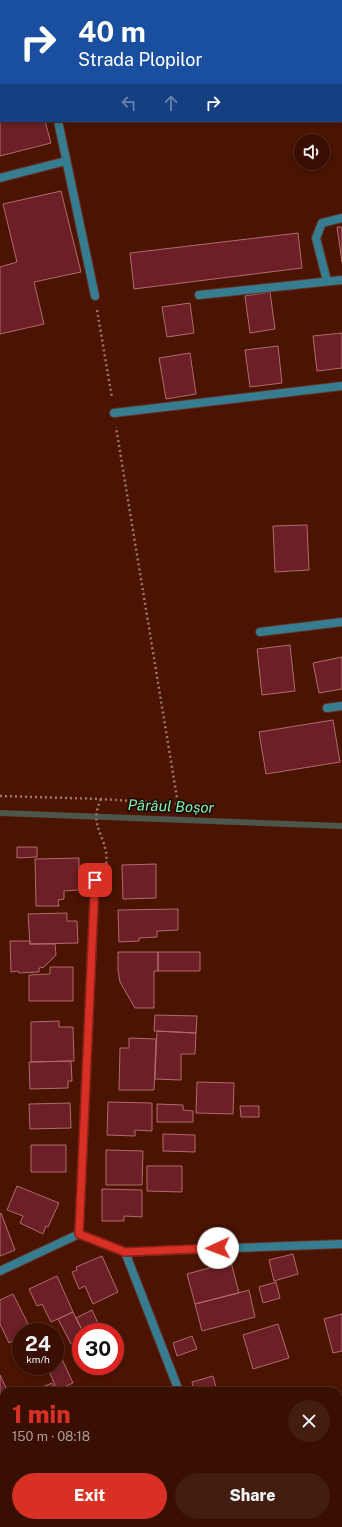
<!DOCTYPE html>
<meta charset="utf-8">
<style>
:root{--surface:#380f00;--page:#431d0f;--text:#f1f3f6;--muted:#ab9c99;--line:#522f22;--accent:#d93025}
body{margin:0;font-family:"Public Sans",sans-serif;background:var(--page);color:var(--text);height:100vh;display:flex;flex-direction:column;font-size:15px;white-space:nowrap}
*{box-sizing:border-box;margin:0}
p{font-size:13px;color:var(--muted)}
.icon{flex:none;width:22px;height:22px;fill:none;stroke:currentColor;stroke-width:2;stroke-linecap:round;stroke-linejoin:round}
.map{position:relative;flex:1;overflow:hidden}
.drawer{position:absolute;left:0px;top:1387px;width:342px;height:140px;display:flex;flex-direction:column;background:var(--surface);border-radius:12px 12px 0 0;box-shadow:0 2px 6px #0003,0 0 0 1px var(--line)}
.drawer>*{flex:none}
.banner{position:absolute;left:0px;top:0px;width:342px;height:122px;box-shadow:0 2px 6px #0003,0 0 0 1px var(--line);background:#1a4fa0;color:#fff;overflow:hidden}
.tools{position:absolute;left:294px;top:134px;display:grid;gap:8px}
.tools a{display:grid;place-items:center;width:36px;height:36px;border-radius:50%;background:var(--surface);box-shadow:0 2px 6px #0003,0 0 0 1px var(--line);font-size:20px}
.speed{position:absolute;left:12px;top:1323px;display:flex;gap:8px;font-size:20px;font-weight:700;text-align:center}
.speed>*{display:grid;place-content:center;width:52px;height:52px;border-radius:50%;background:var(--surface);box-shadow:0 2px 6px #0003,0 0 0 1px var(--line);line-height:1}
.speed small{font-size:10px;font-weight:400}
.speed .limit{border:6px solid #d22;background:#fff;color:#111}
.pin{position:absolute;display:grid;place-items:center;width:34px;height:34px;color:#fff;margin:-17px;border-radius:8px;box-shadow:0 2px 6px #0006}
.me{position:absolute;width:44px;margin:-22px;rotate:268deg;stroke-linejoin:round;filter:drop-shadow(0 0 3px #0008)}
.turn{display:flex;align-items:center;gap:14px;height:84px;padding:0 12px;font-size:18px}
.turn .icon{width:52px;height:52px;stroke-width:2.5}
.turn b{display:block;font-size:28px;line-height:34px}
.lanes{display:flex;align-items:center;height:38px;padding:0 12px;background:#0003;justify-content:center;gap:20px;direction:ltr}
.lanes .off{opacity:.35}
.round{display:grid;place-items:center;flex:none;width:42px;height:42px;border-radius:21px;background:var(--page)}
.head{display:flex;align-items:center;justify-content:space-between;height:68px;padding:0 12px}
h1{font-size:24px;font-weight:800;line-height:30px;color:var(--accent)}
.action{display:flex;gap:8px;margin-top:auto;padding:8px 12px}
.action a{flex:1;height:46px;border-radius:24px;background:var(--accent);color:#fff;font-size:16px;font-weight:800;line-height:46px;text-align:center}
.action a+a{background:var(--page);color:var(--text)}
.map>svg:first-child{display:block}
</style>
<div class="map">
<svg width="342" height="1527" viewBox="0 0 342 1527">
<rect width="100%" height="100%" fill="#4a1400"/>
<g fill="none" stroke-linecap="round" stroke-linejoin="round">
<!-- stream -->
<path stroke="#4c564a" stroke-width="6" d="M0,813L342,826"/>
</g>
<!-- building -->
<path fill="#6c1f26" stroke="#b06b6c" d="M0,52L1,121H45L51,143L0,156Z
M61,191L81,272L34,282L44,324L0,334V267L17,262L3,204Z
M337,227H342V262Z
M298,233L302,268L134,289L130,253Z
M270,292L275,329L250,333L245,296Z
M190,303L194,333L167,337L162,307Z
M342,333V368L317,371L313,336Z
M278,346L282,383L250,387L245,350Z
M190,353L196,394L166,399L159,358Z
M307,525L309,570L275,572L273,526Z
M290,645L295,691L262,695L257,649Z
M342,657V689L319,693L313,663Z
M333,720L340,762L266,774L259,732Z
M17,847H37V857L17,858Z
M79,858V890L64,891V899L58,900L59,906H36L35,859Z
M156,864V898L123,899L122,865Z
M178,909V930L157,931V937L139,938V941L119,942L118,910Z
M67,913V921H77L78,943L30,944L28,914Z
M10,941H30V944H55L56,955L44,967L39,968V972L19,973L18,971L11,972Z
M118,952H158V971H154V1008H135L120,982L118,970Z
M158,952H200V971H158Z
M50,967H73V1001H29V975L50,974Z
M155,1015L197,1016L196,1033L154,1031Z
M59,1021V1027H73L74,1061L31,1062V1022Z
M157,1031L196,1033L195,1054H181V1080L155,1079Z
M129,1038L156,1039L154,1090H119L120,1048H129Z
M71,1061L72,1081H68V1088L30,1089L29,1062Z
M197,1082L234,1083L233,1114L196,1113Z
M108,1102L152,1103V1131L135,1130V1136L107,1135Z
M70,1103L71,1128L30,1129L29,1104Z
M157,1104L183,1105V1110L193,1111V1122H157Z
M240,1106H259V1117H241Z
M163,1134L195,1135V1152L163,1151Z
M31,1145H66V1172H31Z
M106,1150L143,1151L142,1185H106Z
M147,1166H182V1192L147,1191Z
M17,1186L59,1203L48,1227L46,1226L43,1234L20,1223L23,1216L7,1210Z
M102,1189L142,1190V1217L124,1216V1221H102Z
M1,1213L15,1250L0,1256V1214Z
M293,1254L298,1274L274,1281L269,1260Z
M102,1256L118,1292L93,1304L85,1286L79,1289L72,1272L77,1270L76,1267Z
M231,1262L239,1293L195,1304L187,1274Z
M57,1276L73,1312L51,1322L42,1304L37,1306L29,1289Z
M276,1282L280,1298L263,1303L259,1287Z
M249,1290L255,1317L202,1331L195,1304Z
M13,1294L32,1332H21V1337L9,1343L0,1324V1300Z
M92,1310L102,1332H83L76,1318Z
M73,1312L83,1332H81V1339L71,1344L58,1319Z
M342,1314V1351L333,1353L324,1319Z
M278,1324L289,1358L253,1369L243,1335Z
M47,1326L50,1332H33Z
M192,1336L197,1349L177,1356L173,1343Z
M55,1344L73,1383L57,1390L47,1366H55Z
M0,1375L7,1390L0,1394Z
M213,1376L217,1391H194L192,1382Z
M52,1383L56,1391H33Z
M342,1466V1510L338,1511V1467Z
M261,1523H290L275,1527H262Z"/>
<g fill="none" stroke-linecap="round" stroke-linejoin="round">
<defs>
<path id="lane" d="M58,121L95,296
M0,178L66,161
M327,281L316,238L322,223L342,218
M199,295L342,280
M114,413L342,386
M260,632L342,622
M327,708L342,706"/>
<path id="street" d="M79,1234L95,880
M125,1252L179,1391
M0,1271L79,1234L125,1252L342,1244
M235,1523L236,1527"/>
</defs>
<!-- lane casing -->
<use href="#lane" stroke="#633220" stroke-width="10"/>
<!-- street casing -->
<use href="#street" stroke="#633220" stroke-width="10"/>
<!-- path -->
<path stroke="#9f7769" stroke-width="2.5" stroke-dasharray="2 3" stroke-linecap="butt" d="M97,310L112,398
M0,796L101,799L178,804L116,427
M101,799C90,824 101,828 106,852C107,858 106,865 106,871"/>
<!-- lane -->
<use href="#lane" stroke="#377d91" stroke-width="8"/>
<!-- street -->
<use href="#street" stroke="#377d91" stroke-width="8"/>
</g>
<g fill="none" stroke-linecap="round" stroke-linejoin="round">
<defs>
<path id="route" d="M95,880L79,1234L125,1252L218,1248"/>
</defs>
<!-- route casing -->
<use href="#route" stroke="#8d1f18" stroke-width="10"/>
<!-- route -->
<use href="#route" stroke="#d93025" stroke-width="7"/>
</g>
<g text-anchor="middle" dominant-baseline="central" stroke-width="3.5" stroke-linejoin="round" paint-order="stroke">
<!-- water labels -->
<g font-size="15" font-style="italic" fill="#7cf3b6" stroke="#210903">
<text transform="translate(171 806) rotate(2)">Pârâul Boșor</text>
</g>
</g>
</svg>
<div class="tools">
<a><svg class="icon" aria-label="sound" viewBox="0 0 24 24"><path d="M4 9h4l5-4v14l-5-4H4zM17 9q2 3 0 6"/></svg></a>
</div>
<div class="speed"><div>24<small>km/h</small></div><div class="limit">30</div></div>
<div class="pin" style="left:95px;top:880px;background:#d93025"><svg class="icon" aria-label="arrive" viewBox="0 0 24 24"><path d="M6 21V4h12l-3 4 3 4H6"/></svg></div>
<svg class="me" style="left:218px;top:1248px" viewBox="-20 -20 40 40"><circle r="19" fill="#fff"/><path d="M0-13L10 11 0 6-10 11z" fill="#d93025"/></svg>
<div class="banner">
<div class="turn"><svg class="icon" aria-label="right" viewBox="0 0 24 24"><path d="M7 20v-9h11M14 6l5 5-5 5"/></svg><div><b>40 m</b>Strada Plopilor</div></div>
<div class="lanes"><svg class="icon off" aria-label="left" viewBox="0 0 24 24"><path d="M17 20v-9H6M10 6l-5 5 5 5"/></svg><svg class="icon off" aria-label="ahead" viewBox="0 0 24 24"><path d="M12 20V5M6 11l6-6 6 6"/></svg><svg class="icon" aria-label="right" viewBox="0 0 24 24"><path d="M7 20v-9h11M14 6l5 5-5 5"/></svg></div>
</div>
<section class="drawer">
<div class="head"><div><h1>1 min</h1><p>150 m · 08:18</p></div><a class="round"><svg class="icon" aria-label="close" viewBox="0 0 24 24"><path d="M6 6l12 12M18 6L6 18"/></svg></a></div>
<div class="action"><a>Exit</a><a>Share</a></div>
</section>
</div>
